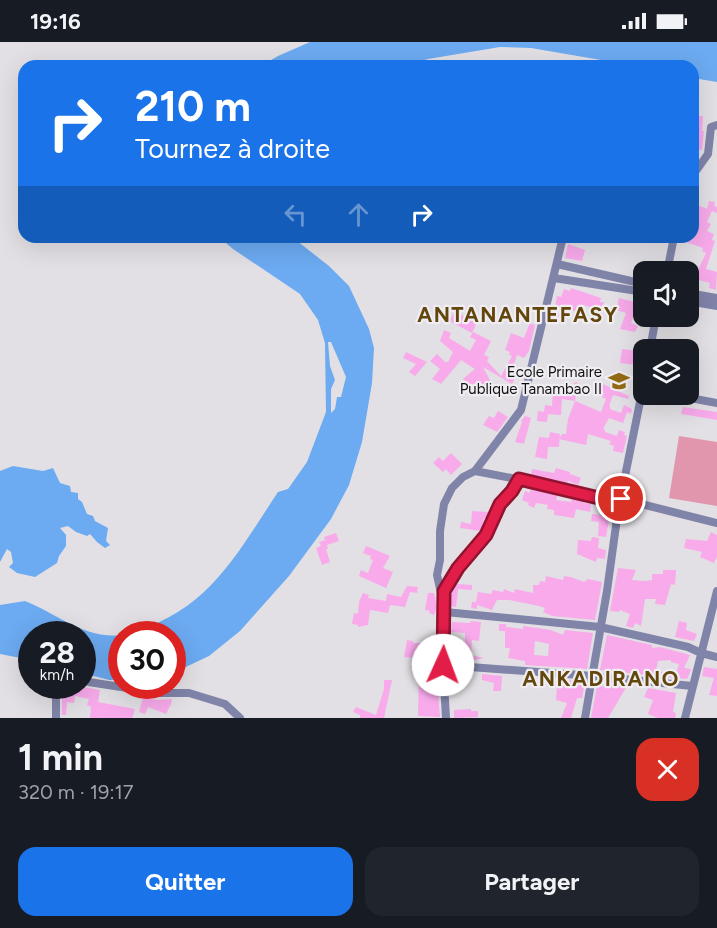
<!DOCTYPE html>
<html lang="fr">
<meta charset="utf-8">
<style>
:root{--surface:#171b24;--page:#20242c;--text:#f1f3f6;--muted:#9ea1a6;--accent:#1a73e8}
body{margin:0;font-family:Figtree,sans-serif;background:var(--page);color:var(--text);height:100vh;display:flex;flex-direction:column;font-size:22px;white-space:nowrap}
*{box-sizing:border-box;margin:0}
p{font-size:20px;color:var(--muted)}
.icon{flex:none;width:33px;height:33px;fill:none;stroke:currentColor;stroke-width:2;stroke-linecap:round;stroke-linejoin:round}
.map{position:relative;height:676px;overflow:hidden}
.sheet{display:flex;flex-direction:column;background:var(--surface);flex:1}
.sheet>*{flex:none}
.hud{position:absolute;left:18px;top:18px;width:681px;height:183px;border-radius:18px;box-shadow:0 6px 24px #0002;background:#1a73e8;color:#fff;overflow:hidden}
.controls{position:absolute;left:633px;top:219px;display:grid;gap:12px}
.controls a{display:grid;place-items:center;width:66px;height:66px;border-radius:12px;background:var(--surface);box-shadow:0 6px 24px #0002;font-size:30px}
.speed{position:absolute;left:18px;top:579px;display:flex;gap:12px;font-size:30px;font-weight:700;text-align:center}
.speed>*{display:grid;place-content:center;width:78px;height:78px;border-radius:50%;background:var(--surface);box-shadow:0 6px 24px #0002;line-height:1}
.speed small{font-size:15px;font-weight:400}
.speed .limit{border:9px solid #d22;background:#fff;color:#111}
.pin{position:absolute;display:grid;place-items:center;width:51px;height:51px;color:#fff;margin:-26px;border:3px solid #fff;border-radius:50%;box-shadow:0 2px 6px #0007}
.me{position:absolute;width:66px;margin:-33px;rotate:2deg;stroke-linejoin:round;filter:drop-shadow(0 0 4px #0008)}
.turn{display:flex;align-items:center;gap:21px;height:126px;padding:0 18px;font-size:27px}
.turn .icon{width:78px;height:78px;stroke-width:2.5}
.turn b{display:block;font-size:42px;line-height:51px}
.lanes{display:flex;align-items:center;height:57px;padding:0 18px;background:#0003;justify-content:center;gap:30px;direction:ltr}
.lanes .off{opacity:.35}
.round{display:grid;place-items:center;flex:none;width:63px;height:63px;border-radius:18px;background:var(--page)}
.summary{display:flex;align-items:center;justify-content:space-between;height:102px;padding:0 18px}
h1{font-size:36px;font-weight:700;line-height:45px}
.action{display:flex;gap:12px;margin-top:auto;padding:12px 18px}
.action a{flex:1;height:69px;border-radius:18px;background:var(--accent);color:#fff;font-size:24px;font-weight:700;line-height:69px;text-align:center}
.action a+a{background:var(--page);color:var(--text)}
.status{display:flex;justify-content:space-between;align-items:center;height:42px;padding:0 30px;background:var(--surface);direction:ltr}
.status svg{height:16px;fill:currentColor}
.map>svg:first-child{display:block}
</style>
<div class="status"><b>19:16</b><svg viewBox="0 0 49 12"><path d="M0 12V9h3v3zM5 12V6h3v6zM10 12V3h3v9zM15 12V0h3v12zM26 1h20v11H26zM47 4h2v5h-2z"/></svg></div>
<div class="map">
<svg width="717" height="676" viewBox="0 0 717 676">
<rect width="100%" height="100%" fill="#e2e0e4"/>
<!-- green -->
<path fill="#e196ad" d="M679,394L717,400V464L669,456Z"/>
<!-- water -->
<path fill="#6caaf1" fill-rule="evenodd" d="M310,0H717V40L693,36V24H636L531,6L500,5L428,17L403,24H261L278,14Z
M219,195H292L329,224L349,244L369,287L374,306L372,341L362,400L349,443L331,477L289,534L240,589L209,614L173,631L172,592H124C206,573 235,515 278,450L288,447L307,420L326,370L325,301L318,278L300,252L233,207ZM328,300H331L346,335L341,355H337L335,367L331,371V347L335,338L330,324Z
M13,424L43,429L53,426L60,441L70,444L71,450L78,451V457L82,460L87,472L93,474L95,479L108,486L106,499L110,503L105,506L97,500L90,492L87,494L76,490L68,484L60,486L66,493V504L59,514L57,521L35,535L17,531L9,525L13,521L11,510L7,507L0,520V429Z
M25,559C56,571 86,598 121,593V638H109L83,631L82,592H32L31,618L0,612V563Z"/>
<!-- building -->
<path fill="#f8aaeb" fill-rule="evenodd" d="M694,74H703L702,89H704L702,108L695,107L696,92L693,91Z
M709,159L715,160L714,164L717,165V171L712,169L707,180L711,182L707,189L714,192L712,198L715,199L706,227L717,230L716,248L709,246L710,241L688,235V228L697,230L706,211L702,209L703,206L680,198V195H693V161L707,167Z
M568,202L585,208L582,219L565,216Z
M571,246L601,256L600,260H604L601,275L592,273L593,266L583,263L580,271L568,267L562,282L556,280L560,267L555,265L557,254L561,255L564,247L570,249Z
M619,256L639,261L631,281L638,284L635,290L620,287L626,271L616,268Z
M454,270L468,276L471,270L476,272L474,276L478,278L472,291L449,279Z
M530,281L535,283L529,309L524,316L517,313L514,322L517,324L512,334L515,336L512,342L483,325L491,340L475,348L472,346L463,337L475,327L461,318L441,342L432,337L440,327L430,319L437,312L445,320H448L453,310L440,299L444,288L451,291L449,296L470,309L476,298L470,295L473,290L491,299L484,313L489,315L487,319L501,334L512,314L509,313L510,310L505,308L511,291L524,296Z
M622,307L638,309L636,323L620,321Z
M406,310L427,320L415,334L409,330L416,322L403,316Z
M575,340L578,341L575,359L562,357L561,373L548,372L547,380L537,379L538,369L544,370L545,363L552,364L553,347L571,351Z
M603,342L629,354L628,357L613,353L609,364H610V367L621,371L624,363L632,367L631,372L627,370L623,381L609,376L603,387L605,388V390L617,394L619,388L625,390L624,393L627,394L623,411L613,409L614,404L609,402L611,399L588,392L586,403L559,397L562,392H566L568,377L575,359L601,370L606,357L602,355L604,351L600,349Z
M683,365L717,370V378L681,372Z
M498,369L508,375L497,390L483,383L489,374L494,376Z
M525,374L531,376L524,402L515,400L522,380L521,379Z
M550,390L560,392L559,405H548L547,417L535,415L539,395L549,396Z
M451,411L462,422L451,433L446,427L443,430L433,421L439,415L443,419Z
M556,426L570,430V432L581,436L578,443L568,439L567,441L531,433L532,427L554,431Z
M530,446L558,452L556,458L571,460L572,455L584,458V461L591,462L590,470L576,467L574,476L554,473V468L547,467L548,463L536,461L534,466L528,463L529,461L522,458L525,449L530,451Z
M472,469L489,470L487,476H484L481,489L460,486L461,480L471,482Z
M603,471L610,472L606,495L598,494L599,480L591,479L592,472L602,473Z
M711,490L717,493V515L714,521L700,515L702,510L684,506L686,497L707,499Z
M336,491L339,499L327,503L328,507H326L330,520L322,523L316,506L321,504L319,500L325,498L324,495Z
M592,495L599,496L598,506L606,508L605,517L597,516L596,520L577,512L578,498L591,499Z
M366,504L390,514L383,526L393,530L386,546L359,534L361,528L368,531L373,518L370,517L371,514L363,511Z
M618,526L636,528L632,538L645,539L652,538V532H663V528H676L675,543L671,542L665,563L655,562L656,557H645L641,584L635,581L633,586L626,584L630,572L620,568L619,570L610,569Z
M546,534L563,538L564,534L571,535L584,540L588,537L602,540L595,578L552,574L543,570L545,566L539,564L509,558H497L492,568L477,563V567L471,566L472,560H476L478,550L491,552L493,548L503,550L504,547L514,551L515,547L533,551V543H539L540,539L545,540Z
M457,542L472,543V548L458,547L456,565L450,564L449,557Z
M407,544L418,545L417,551L410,550L405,565L390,563L388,571L370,568L368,583L358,585V583L352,582L354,571L358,572L359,560L363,551L369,553L368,556L386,559L387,552L401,555Z
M428,551H434L437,565L434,573L429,571L430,569L425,568Z
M471,579L481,580L479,599L472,598L471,613L484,616L471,619H469L468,615L465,614V591L451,590L452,580L470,581Z
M679,579L687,581L686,588L697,592L694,599L675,595Z
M499,582H506V585L523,587V584L551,588L563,593L565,588L593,591L587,627L525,623V619L508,616L510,606H505V589H499ZM535,599L549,602L548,614L534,613Z
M607,593L652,603V606L660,605L690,613L684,626L691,627L689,633L687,637L600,628ZM671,618V620L679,622L676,632L656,629L658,619Z
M407,598L413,599V601H426V611H424V617L404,615Z
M419,625L436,626L440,675L418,674Z
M704,625L717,627V654L709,653L714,636L702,634Z
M482,632L502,634L501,649H493L494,641L482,638Z
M384,638H392L384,676H360V673L353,670L356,665L376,673L384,647Z
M563,638L585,640L582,656H577L571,676H561L567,661L556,658L557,644H563Z
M609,642L627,644L608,676H591L597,644L609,645Z
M62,644H78L100,648L98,660L135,667L133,674L132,676H90L91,665L87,663L89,657L75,654L74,661L67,660L66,673H62Z
M648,646L676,651L673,670L676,671L675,676H658L648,672L653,658L644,655Z
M143,655L157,658L172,657L171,662L166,672L148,665L145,672L139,670Z
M471,667V669H478V675L454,676V668Z"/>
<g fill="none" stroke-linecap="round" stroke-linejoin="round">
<!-- minor -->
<path stroke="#8084a9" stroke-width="8" d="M693,133L708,112L711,85L717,83
M557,222L644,242
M667,230L674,195
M554,236L644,250
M688,251L717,256
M688,259L717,264
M650,308L656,274
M669,352L717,361
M475,429L553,444L620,461
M621,457L717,481
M444,553L457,527L486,493L500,462L512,449L519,437
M445,570L600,585L688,605L701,611L717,615
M443,623L593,634L692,644
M82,639L160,651H189L225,662L240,676
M56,644V676
M446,676L443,623L445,570L437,533L440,518V489L444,462L452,446L463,435L475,429L521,368L563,195
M585,676L607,549L618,469L644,340
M685,676L717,549"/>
</g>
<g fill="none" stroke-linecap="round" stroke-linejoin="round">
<defs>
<path id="route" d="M443,623L444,549L458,526L486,493L500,462L512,449L519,437L620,461L621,457"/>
</defs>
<!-- route casing -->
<use href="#route" stroke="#92132f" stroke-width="15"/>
<!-- route -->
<use href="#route" stroke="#e11d48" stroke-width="10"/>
</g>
<!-- icons -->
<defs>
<symbol id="school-bare" viewBox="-9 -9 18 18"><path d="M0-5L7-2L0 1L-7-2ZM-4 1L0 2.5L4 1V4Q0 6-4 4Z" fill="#946a15" stroke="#efedf1" stroke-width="2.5" paint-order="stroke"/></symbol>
</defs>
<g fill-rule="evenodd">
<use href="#school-bare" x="604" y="324" width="30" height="30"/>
</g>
<g text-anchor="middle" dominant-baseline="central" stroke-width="4.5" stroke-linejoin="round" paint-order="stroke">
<!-- poi labels -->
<g font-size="15" fill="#101011" stroke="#efedf1" text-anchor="end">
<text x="602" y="330">Ecole Primaire<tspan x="602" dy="17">Publique Tanambao II</tspan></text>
</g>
<!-- district labels -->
<g font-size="21" font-weight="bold" letter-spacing="1.5" fill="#63460c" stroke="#efedf1">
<text x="518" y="272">ANTANANTEFASY</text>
<text x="601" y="636">ANKADIRANO</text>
</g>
</g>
</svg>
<div class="controls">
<a><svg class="icon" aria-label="sound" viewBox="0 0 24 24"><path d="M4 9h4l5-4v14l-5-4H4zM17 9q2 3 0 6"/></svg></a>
<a><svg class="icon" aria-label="layers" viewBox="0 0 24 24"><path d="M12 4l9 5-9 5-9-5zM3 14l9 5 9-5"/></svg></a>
</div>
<div class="speed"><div>28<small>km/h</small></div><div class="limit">30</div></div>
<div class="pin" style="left:621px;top:457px;background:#d93025"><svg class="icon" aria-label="arrive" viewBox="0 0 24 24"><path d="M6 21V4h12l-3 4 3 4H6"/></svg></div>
<svg class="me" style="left:443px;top:623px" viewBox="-20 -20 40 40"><circle r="19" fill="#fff"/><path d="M0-13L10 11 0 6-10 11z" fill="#e11d48"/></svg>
<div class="hud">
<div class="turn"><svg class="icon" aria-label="right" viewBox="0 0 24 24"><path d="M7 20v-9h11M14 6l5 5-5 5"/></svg><div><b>210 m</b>Tournez à droite</div></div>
<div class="lanes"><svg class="icon off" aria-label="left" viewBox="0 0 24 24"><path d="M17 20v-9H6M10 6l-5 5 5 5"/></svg><svg class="icon off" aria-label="ahead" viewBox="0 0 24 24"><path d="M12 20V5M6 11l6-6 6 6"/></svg><svg class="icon" aria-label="right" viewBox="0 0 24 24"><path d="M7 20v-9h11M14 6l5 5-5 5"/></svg></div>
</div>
</div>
<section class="sheet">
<div class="summary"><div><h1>1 min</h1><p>320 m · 19:17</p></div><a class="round" style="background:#d93025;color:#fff"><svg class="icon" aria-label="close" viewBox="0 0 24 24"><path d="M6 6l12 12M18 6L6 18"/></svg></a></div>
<div class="action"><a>Quitter</a><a>Partager</a></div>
</section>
